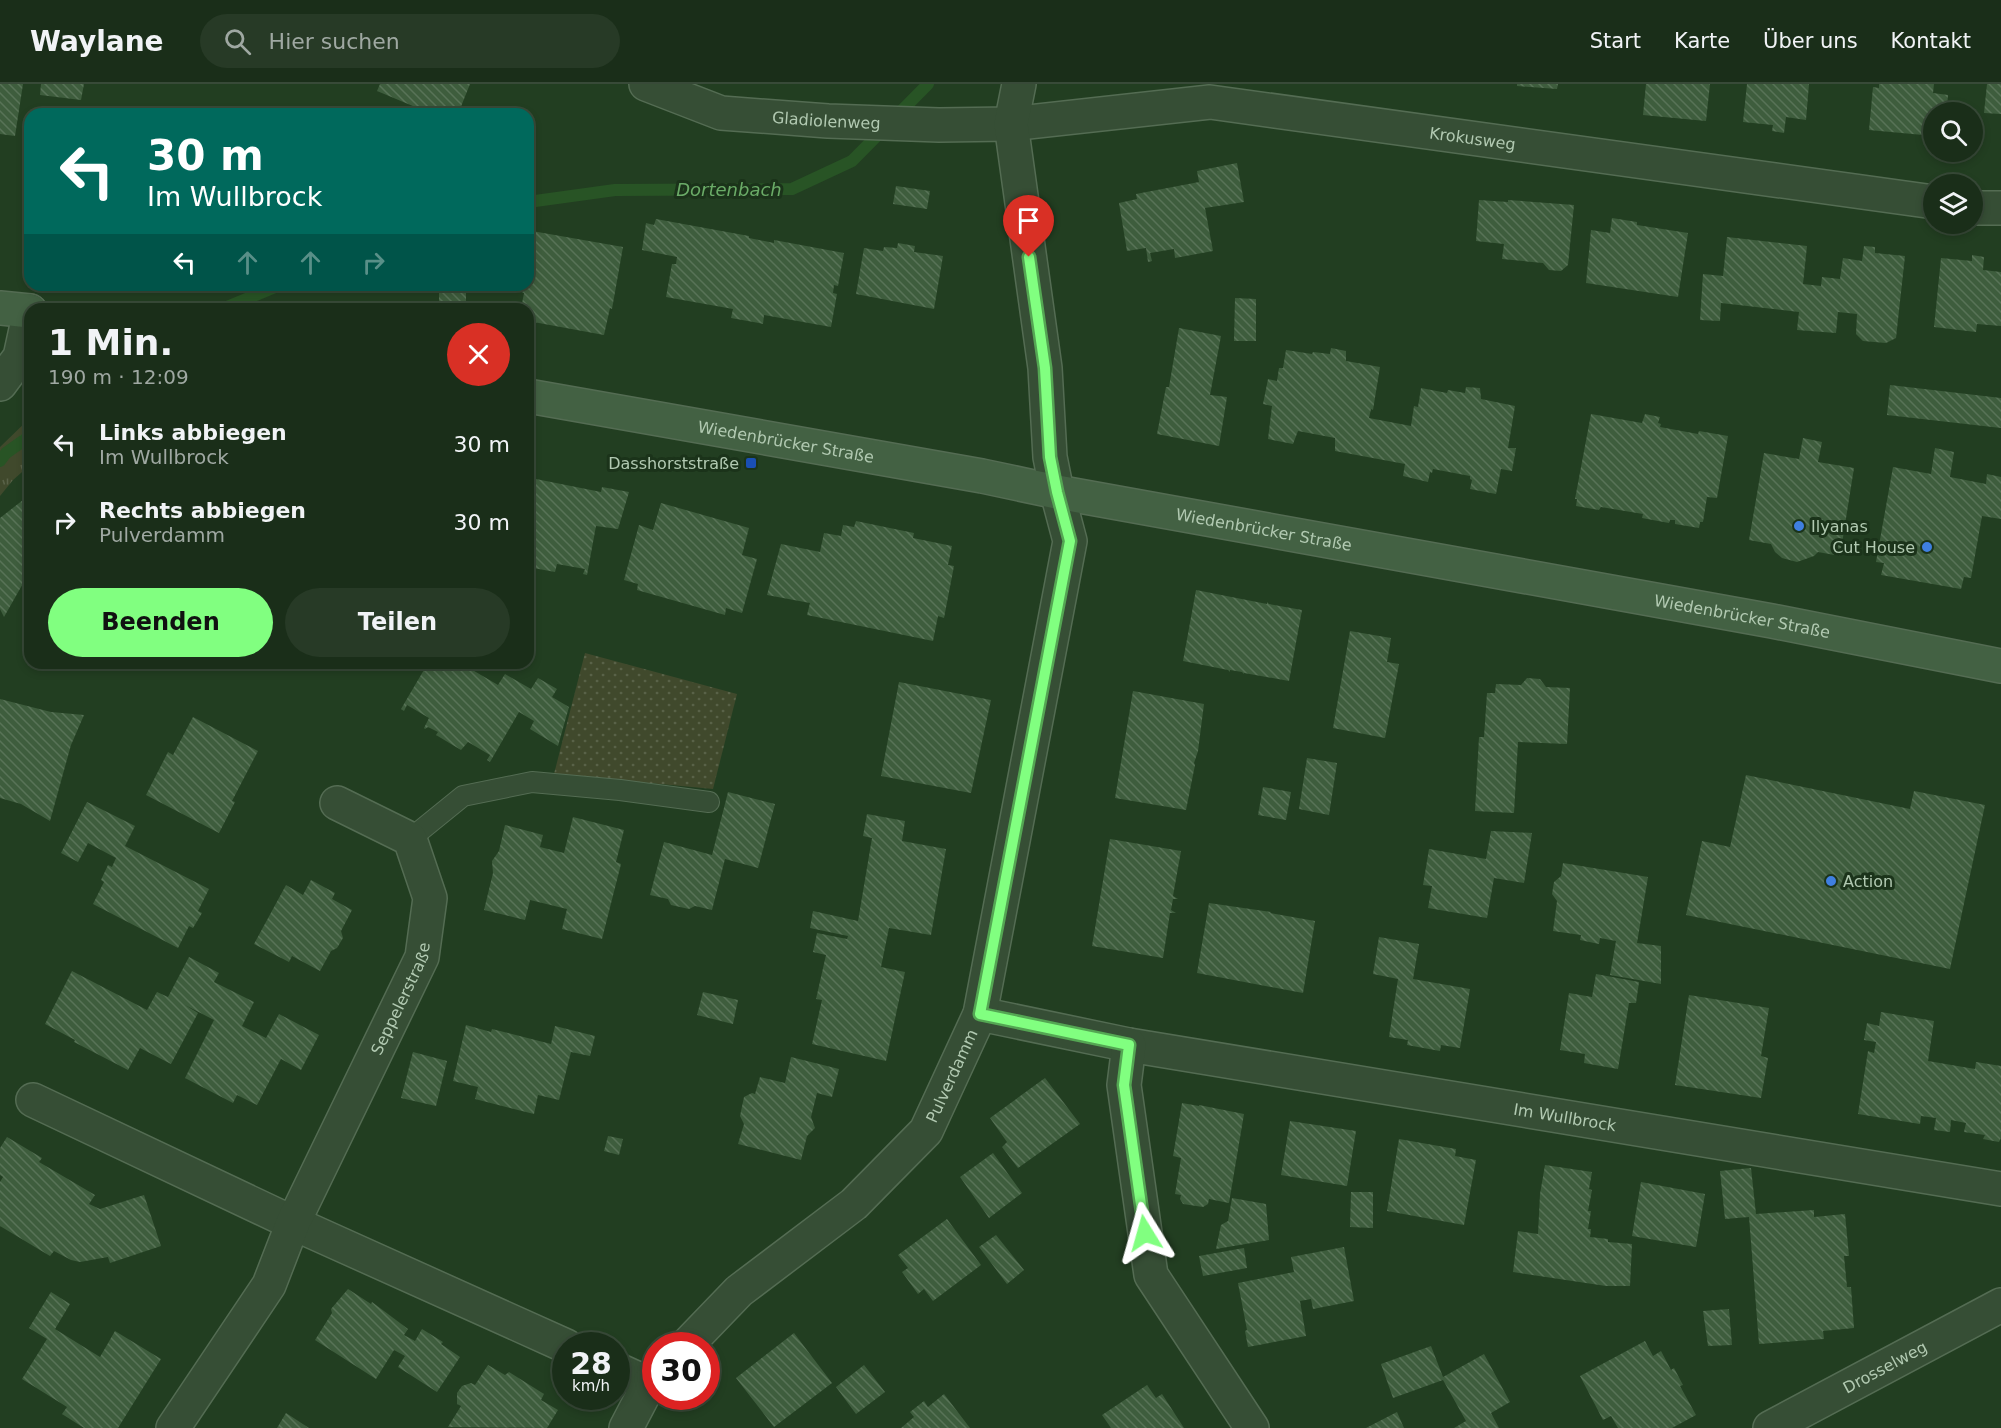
<!DOCTYPE html>
<html lang="de">
<meta charset="utf-8">
<style>
:root{--surface:#1a2e19;--page:#273a26;--text:#f1f3f6;--muted:#9fa8a2;--line:#384a38;--accent:#81ff80}
body{margin:0;font-family:"DejaVu Sans",sans-serif;background:var(--page);color:var(--text);height:100vh;display:flex;flex-direction:column;font-size:22px;white-space:nowrap}
*{box-sizing:border-box;margin:0}
p{font-size:20px;color:var(--muted)}
.icon{flex:none;width:33px;height:33px;fill:none;stroke:currentColor;stroke-width:2;stroke-linecap:round;stroke-linejoin:round}
.map{position:relative;flex:1;overflow:hidden}
.sheet{position:absolute;left:24px;top:219px;width:510px;height:366px;display:flex;flex-direction:column;background:var(--surface);border-radius:18px;box-shadow:0 3px 9px #0003,0 0 0 2px var(--line)}
.sheet>*{flex:none}
.hud{position:absolute;left:24px;top:24px;width:510px;height:183px;border-radius:18px;box-shadow:0 3px 9px #0003,0 0 0 2px var(--line);background:#00695c;color:#fff;overflow:hidden}
.buttons{position:absolute;left:1923px;top:18px;display:grid;gap:12px}
.buttons a{display:grid;place-items:center;width:60px;height:60px;border-radius:50%;background:var(--surface);box-shadow:0 3px 9px #0003,0 0 0 2px var(--line);font-size:30px}
.speed{position:absolute;left:552px;top:1248px;display:flex;gap:12px;font-size:30px;font-weight:700;text-align:center}
.speed>*{display:grid;place-content:center;width:78px;height:78px;border-radius:50%;background:var(--surface);box-shadow:0 3px 9px #0003,0 0 0 2px var(--line);line-height:1}
.speed small{font-size:15px;font-weight:400}
.speed .limit{border:9px solid #d22;background:#fff;color:#111}
.pin{position:absolute;display:grid;place-items:center;width:51px;height:51px;color:#fff;margin:-62px -26px;border-radius:50% 50% 50% 0;rotate:-45deg;box-shadow:0 0 6px #0007}
.pin .icon{rotate:45deg}
.me{position:absolute;width:66px;margin:-33px;rotate:352deg;stroke-linejoin:round;filter:drop-shadow(0 0 4px #0008)}
.turn{display:flex;align-items:center;gap:21px;height:126px;padding:0 24px;font-size:27px}
.turn .icon{width:78px;height:78px;stroke-width:2.5}
.turn b{display:block;font-size:42px;line-height:51px}
.lanes{display:flex;align-items:center;height:57px;padding:0 24px;background:#0003;justify-content:center;gap:30px;direction:ltr}
.lanes .off{opacity:.35}
.round{display:grid;place-items:center;flex:none;width:63px;height:63px;border-radius:32px;background:var(--page)}
.head{display:flex;align-items:center;justify-content:space-between;height:102px;padding:0 24px}
h1{font-size:36px;font-weight:700;line-height:45px}
.cta{display:flex;gap:12px;margin-top:auto;padding:12px 24px}
.cta a{flex:1;height:69px;border-radius:36px;background:var(--accent);color:#111;font-size:24px;font-weight:700;line-height:69px;text-align:center}
.cta a+a{background:var(--page);color:var(--text)}
ul{padding:0;list-style:none}
li{display:flex;align-items:center;gap:18px;height:78px;padding:0 24px}
li div{flex:1}
li b{display:block;font-size:22px}
li em{font-style:normal}
header{display:flex;align-items:center;gap:36px;box-sizing:border-box;height:84px;padding:0 30px;background:var(--surface);border-bottom:2px solid var(--line)}
header strong{font-size:28px}
nav{display:flex;gap:33px;margin-inline-start:auto;font-size:21px}
.search{width:420px;height:54px;background:var(--page);display:flex;align-items:center;gap:15px;box-sizing:border-box;padding:0 21px;border-radius:33px;color:var(--muted);font-size:22px}
.map>svg:first-child{display:block}
</style>
<header>
<strong>Waylane</strong>
<div class="search"><svg class="icon" aria-label="search" viewBox="0 0 24 24"><circle cx="10" cy="10" r="6"/><path d="M15 15l6 6"/></svg>Hier suchen</div>
<nav><a>Start</a><a>Karte</a><a>Über uns</a><a>Kontakt</a></nav>
</header>
<div class="map">
<svg width="2001" height="1344" viewBox="0 0 2001 1344">
<defs>
<pattern id="grass-tufts" width="24" height="20" patternUnits="userSpaceOnUse" patternTransform="scale(1.5)"><rect width="24" height="20" fill="#40492c"/><path d="M3 7l-1-3M5 7V3M7 7l1-3M15 17l-1-3M17 17v-4M19 17l1-3" fill="none" stroke="#596248"/></pattern>
<pattern id="park-dots" width="8" height="8" patternUnits="userSpaceOnUse" patternTransform="scale(1.5)"><rect width="8" height="8" fill="#40492c"/><path d="M2 2h.1M6 6h.1" fill="none" stroke="#596248" stroke-width="1.8" stroke-linecap="round"/></pattern>
<pattern id="building-back-hatch" width="6" height="6" patternUnits="userSpaceOnUse" patternTransform="scale(1.5)"><rect width="6" height="6" fill="#3e5d3d"/><path d="M-1 5l2 2M0 0l6 6M5-1l2 2" fill="none" stroke="#587357"/></pattern>
</defs>
<rect width="100%" height="100%" fill="#223e21"/>
<!-- grass -->
<path fill="url(#grass-tufts)" d="M30,334V381L13,396L0,412V363Z"/>
<!-- park -->
<path fill="url(#park-dots)" d="M585,569L737,610L713,705L554,690Z"/>
<g fill="none" stroke-linecap="round" stroke-linejoin="round">
<!-- stream -->
<path stroke="#285425" stroke-width="12" d="M528,118L615,106L792,105L852,77L928,0
M222,225L280,201
M0,377L6,369L30,352"/>
</g>
<!-- building -->
<path fill="url(#building-back-hatch)" d="M0,0H23L15,52L0,50Z
M41,0H84L81,16L40,11Z
M380,0H470L458,30H432L377,7Z
M1517,0H1558L1557,5L1517,2Z
M1646,0H1710L1706,37L1643,31Z
M1747,0H1809L1806,36L1786,33L1784,49L1772,47L1773,41L1743,38Z
M1879,0H1934L1933,9L1948,11L1947,23L1940,22V28H1934V52L1869,46L1873,3L1879,4Z
M1987,0H2001V30L1984,29Z
M1237,79L1244,118L1205,124L1213,167L1175,174L1174,165L1150,169L1152,177L1148,178L1146,164L1127,167L1119,119L1137,115L1136,110L1199,98L1197,87Z
M896,102L930,107L927,125L893,120Z
M1479,116L1508,118V116L1574,121L1568,181L1561,187L1549,186L1543,179L1502,175L1504,160L1476,157Z
M1612,134L1637,138V141L1688,149L1678,213L1586,199L1591,146L1610,149Z
M656,135L749,152V154L774,159V156L844,169L838,202L834,201L833,209L837,210L831,243L764,231L763,240L759,239L731,234L733,225L666,213L672,180H676L677,173L642,166L646,139L654,141Z
M532,147L623,163L612,225L610,224L604,251L528,237V225H521L524,209L521,208L522,201H528V168Z
M1727,153L1807,162L1803,200L1821,202L1822,193L1840,195L1843,174L1862,177L1864,162L1875,163V169L1905,172L1896,254L1886,259L1863,257L1856,250L1857,230L1838,228L1836,249L1797,246L1799,228L1721,219L1720,237L1700,236L1703,190L1723,192Z
M898,159L915,162L914,168L943,172L934,225L856,210L864,164L883,167L884,163L897,164Z
M1972,171L1984,173L1983,186L2001,188V242L1977,240L1976,248L1934,243L1941,174L1972,177Z
M439,201H466V225H439Z
M1235,214L1256,215V257H1234Z
M1179,244L1221,252L1210,311L1227,313L1219,362L1157,350L1166,303H1169Z
M1331,264L1346,267V277L1380,283L1373,326L1371,325L1369,334L1411,342L1414,322L1418,323L1421,304L1447,309L1448,306L1465,309L1466,303L1480,304L1481,315L1515,322L1508,364H1516L1512,387L1501,385L1496,410L1470,405L1472,396L1470,395V392L1433,385L1432,389L1430,388L1428,398L1403,392L1405,380L1335,367V354L1298,347L1293,360L1268,355L1272,322L1263,320L1268,295L1277,297L1279,284H1283L1286,266L1312,270L1313,268L1330,270Z
M1890,301L2001,314V344L1887,331Z
M1591,330L1642,339L1645,330L1660,333L1658,339L1661,340L1660,343L1698,350L1699,347L1728,352L1717,414L1707,413L1703,438H1700L1699,444L1675,440V436H1670L1669,439L1642,434L1643,430L1601,423L1599,426L1576,422L1577,415H1575Z
M1803,354L1822,358L1818,378L1854,384L1840,472L1818,468L1814,472L1797,478L1782,474L1775,468L1771,460L1749,456L1764,369L1799,375Z
M1935,364L1954,368L1950,393L1986,400L1987,390L2001,393V435L1982,432L1971,494L1964,493L1961,505L1881,491L1884,479L1876,478L1893,383L1931,390Z
M531,394L601,408L602,403L629,408L618,445L596,442L587,491L583,490L585,485L557,480L555,488L528,483V407Z
M23,416L30,424V494L25,496L4,533L0,525V434Z
M661,419L749,444L742,471L757,475L742,529L726,524L725,531L637,506L638,500L624,496L639,441L653,446Z
M856,437L914,449L913,454L952,462L948,481L954,482L944,534L938,532L933,557L807,531L810,519L767,511L781,460L820,468L824,449L841,452L843,441L854,443Z
M1196,506L1267,520V518L1269,520L1302,526L1289,597L1244,589V590L1242,588L1230,586V588L1228,586L1183,577Z
M1350,547L1391,554L1387,578L1399,580L1385,654L1333,644Z
M428,579H465L464,581L498,601L505,590L531,605L538,594L557,605L552,613L569,623L558,662L530,645L534,637L519,628L490,678L487,676L490,671L468,658L461,666L436,651L438,648L428,643L425,645L424,644L429,634L407,621L404,627L401,625Z
M1527,594L1540,595L1546,603L1570,604L1567,660L1518,658L1514,729L1475,727L1479,653H1484L1487,609H1495L1496,600L1521,601Z
M899,598L991,616L971,709L881,692Z
M1133,607L1204,620L1198,667L1194,679L1195,681L1186,726L1115,714Z
M0,615L51,628L84,631L71,661L50,737L21,720L0,714Z
M193,633L258,667L232,717L235,718L219,749L146,711L168,668L173,671Z
M1307,674L1337,679L1329,731L1299,725Z
M1746,691L1910,725L1914,707L1985,721L1950,885L1686,831L1702,757L1730,763Z
M1263,703L1291,708L1286,736L1258,731Z
M728,708L775,720L758,784L725,775L712,826L695,822L689,825L671,821L668,815L650,811L664,758L712,771Z
M87,718L135,742L125,762L209,805L198,827L202,829L193,844L189,842L178,864L93,820L104,798L101,796L108,781L112,783L116,774L88,759L78,778L61,769Z
M867,730L905,737L902,757L946,765L931,851L889,844L881,883L905,888L886,977L812,960L822,916L816,915L826,871L813,868L817,849L847,855L848,852L810,844L813,827L858,837L872,754L863,752Z
M573,733L624,746L616,778L621,780L602,855L562,845L567,825L530,816L525,836L484,826L493,789L492,777L499,767L505,741L543,751L540,763L564,769Z
M1491,747L1532,749L1524,799L1494,794L1487,834L1428,824L1432,802L1423,801L1429,765L1486,775Z
M1110,755L1181,767L1173,812L1178,815H1173L1171,826L1176,829H1170L1163,874L1092,862Z
M1563,779L1648,793L1637,859L1661,862V900L1610,891L1616,857L1600,854L1599,860L1580,856L1581,851L1553,847L1557,817L1552,810L1554,798L1561,792Z
M311,796L335,809L332,815L352,826L341,847L343,854L337,864L331,867L320,887L292,872L289,878L254,860L286,801L303,811Z
M1209,819L1271,828L1270,829L1315,837L1303,909L1197,889Z
M1379,853L1419,860L1413,895L1470,905L1460,964L1441,961L1440,967L1407,961L1408,956L1389,953L1398,895L1373,890Z
M189,873L219,889L214,898L254,918L242,942L266,954L279,930L319,951L301,986L281,975L257,1021L237,1011L233,1019L185,994L214,936L185,921L198,929L171,980L140,964L128,986L74,958L75,956L45,940L72,887L147,926L157,908L168,913Z
M1596,890L1639,898L1636,919H1629L1618,985L1584,979L1585,970L1560,966L1569,909L1592,913Z
M703,908L738,916L733,940L697,931Z
M1689,911L1769,924L1761,972L1768,974L1761,1014L1675,1001Z
M1881,928L1934,937L1928,977L1975,985L1976,978L2001,982V1054L1999,1058L1983,1055L1985,1051L1964,1048L1966,1039L1951,1036L1950,1048L1934,1046L1936,1034L1921,1032L1920,1040L1858,1030L1868,967L1874,969L1876,958L1864,956L1867,939L1879,942Z
M466,941L491,948L492,945L551,960L555,942L595,952L590,972L571,968L559,1016L538,1011L534,1030L475,1015L478,1003L453,997Z
M413,968L447,977L436,1022L401,1014Z
M791,973L839,985L832,1013L817,1009L811,1033L815,1044L807,1052L801,1076L738,1060L744,1040L740,1032L744,1013L752,1009L755,1010L760,993L785,999Z
M1045,994L1080,1040L1018,1084L1002,1063L1007,1058L990,1034Z
M1182,1019L1199,1022V1021L1244,1030L1229,1119L1209,1115L1208,1120L1203,1123L1183,1120L1180,1115L1181,1111L1175,1110L1181,1074L1173,1072Z
M1290,1037L1356,1047L1347,1102L1281,1091Z
M608,1052L623,1055L619,1071L604,1067Z
M7,1053L42,1074L39,1078L95,1111L89,1120L100,1125L144,1111L161,1162L110,1179L108,1173L80,1178L71,1176L54,1167L50,1172L0,1142V1098L3,1093L0,1091V1064Z
M1399,1055L1456,1065L1455,1072L1476,1076L1464,1141L1387,1127Z
M993,1069L1022,1109L989,1134L960,1093Z
M1545,1081L1592,1088L1589,1105L1592,1106L1588,1127H1591L1588,1145H1591L1590,1153L1608,1155V1158L1632,1160L1630,1202H1606L1513,1188L1518,1147L1538,1150L1540,1110Z
M1751,1084L1756,1130L1814,1126V1133L1845,1130L1849,1172H1844L1847,1203H1851L1854,1244L1823,1247L1824,1255L1759,1260L1749,1133L1725,1135L1720,1087Z
M1641,1098L1705,1110L1696,1163L1632,1152Z
M1351,1108H1373V1144L1350,1143Z
M1232,1114L1266,1120L1269,1156L1216,1165L1221,1141L1228,1137Z
M947,1135L981,1181L933,1217L924,1205L918,1210L902,1188L908,1184L898,1171Z
M996,1151L1024,1186L1007,1200L979,1163Z
M1344,1163L1354,1217L1313,1225L1311,1215L1300,1217L1306,1252L1248,1263L1245,1247L1247,1246L1238,1199L1294,1188L1291,1173Z
M1244,1164L1247,1184L1203,1192L1199,1172Z
M348,1205L371,1220L372,1218L408,1245L404,1251L415,1257L422,1245L443,1258L441,1260L460,1273L437,1308L398,1283L405,1272L394,1266L376,1295L315,1256L332,1229L331,1225Z
M51,1208L70,1220L55,1245L100,1273L115,1247L161,1275L118,1344H84L62,1330L67,1323L22,1295L47,1255L29,1244Z
M1729,1225L1732,1261L1708,1262L1703,1227Z
M794,1249L832,1299L774,1343L736,1294Z
M1645,1257L1653,1272L1661,1267L1671,1286L1674,1284L1683,1301L1680,1302L1696,1331L1672,1344H1618L1611,1332L1603,1336L1580,1292Z
M1431,1262L1443,1293L1484,1270L1510,1318L1491,1329L1499,1344H1454L1466,1337L1443,1296L1393,1314L1381,1280Z
M488,1281L505,1291L509,1288L544,1310L541,1316L558,1326L547,1344L448,1343L461,1322L457,1320V1309L462,1302L471,1299L475,1301Z
M864,1281L885,1308L856,1330L836,1303Z
M1147,1301L1156,1314L1162,1310L1184,1344H1111L1102,1331Z
M944,1310L970,1344H901L914,1333L910,1328L924,1317L928,1323Z
M1397,1328L1404,1344H1366Z
M286,1329L309,1344H277Z"/>
<g fill="none" stroke-linecap="round" stroke-linejoin="round">
<defs>
<path id="service" d="M410,755L463,712L532,698L620,706L709,718"/>
<g id="minor">
<path id="s1" d="M646,0L721,29L828,37L939,41L1011,40L1210,18L1934,118"/>
<path d="M1972,124H2001"/>
<path d="M0,300L20,273L30,227"/>
<path id="s2" d="M980,930L1129,961L2001,1105"/>
<path d="M1129,961L1124,1001L1151,1191L1252,1344"/>
<path d="M33,1016L293,1139L566,1262"/>
<path id="s3" d="M686,1262L739,1207L854,1120L926,1047L980,930L1070,457L1057,408L1050,373L1045,284L1011,40L1019,0"/>
<path d="M616,1285L649,1300"/>
<path id="s4" d="M173,1344L269,1201L293,1139L422,873L430,814L410,755L337,719"/>
<path d="M626,1344L649,1300L656,1293"/>
<path id="s5" d="M1770,1344L2001,1221"/>
</g>
<g id="secondary">
<path d="M0,224L30,227"/>
<path id="s6" d="M528,312L982,392L1057,408L1772,537L2001,582"/>
</g>
</defs>
<!-- service casing -->
<use href="#service" stroke="#546c53" stroke-width="22"/>
<!-- minor casing -->
<use href="#minor" stroke="#546c53" stroke-width="36"/>
<!-- secondary casing -->
<use href="#secondary" stroke="#546c53" stroke-width="36"/>
<!-- service -->
<use href="#service" stroke="#364e35" stroke-width="20"/>
<!-- minor -->
<use href="#minor" stroke="#364e35" stroke-width="33"/>
<!-- secondary -->
<use href="#secondary" stroke="#436143" stroke-width="33"/>
</g>
<g fill="none" stroke-linecap="round" stroke-linejoin="round">
<defs>
<path id="route" d="M1029,173L1045,284L1050,373L1057,408L1070,457L980,930L1129,961L1124,1001L1145,1149"/>
</defs>
<!-- route casing -->
<use href="#route" stroke="#54a653" stroke-width="15"/>
<!-- route -->
<use href="#route" stroke="#81ff80" stroke-width="10"/>
</g>
<!-- markers -->
<rect fill="#1a4fb4" stroke="#1b331a" stroke-width="2" x="745" y="373" width="12" height="12" rx="3"/>
<g fill="#3f7fe0" stroke="#1b331a" stroke-width="2">
<circle cx="1799" cy="442" r="6"/>
<circle cx="1927" cy="463" r="6"/>
<circle cx="1831" cy="797" r="6"/>
</g>
<g text-anchor="middle" dominant-baseline="central" stroke-width="6" stroke-linejoin="round" paint-order="stroke">
<!-- street labels -->
<g font-size="16" fill="#b1c9b1" stroke="#1b331a">
<text stroke="none"><textPath href="#s1" startOffset="186">Gladiolenweg</textPath></text>
<text stroke="none"><textPath href="#s1" startOffset="836">Krokusweg</textPath></text>
<text stroke="none"><textPath href="#s6" startOffset="262">Wiedenbrücker Straße</textPath></text>
<text stroke="none"><textPath href="#s6" startOffset="748">Wiedenbrücker Straße</textPath></text>
<text stroke="none"><textPath href="#s6" startOffset="1234">Wiedenbrücker Straße</textPath></text>
<text stroke="none"><textPath href="#s4" startOffset="488">Seppelerstraße</textPath></text>
<text stroke="none"><textPath href="#s3" startOffset="384">Pulverdamm</textPath></text>
<text stroke="none"><textPath href="#s2" startOffset="594">Im Wullbrock</textPath></text>
<text stroke="none"><textPath href="#s5" startOffset="130">Drosselweg</textPath></text>
</g>
<!-- poi labels -->
<g font-size="16" fill="#b1c9b1" stroke="#1b331a" text-anchor="end">
<text x="739" y="379">Dasshorststraße</text>
<text x="1811" y="442" text-anchor="start">Ilyanas</text>
<text x="1915" y="463">Cut House</text>
<text x="1843" y="797" text-anchor="start">Action</text>
</g>
<!-- water labels -->
<g font-size="18" font-style="italic" fill="#6aab67" stroke="#1b331a">
<text x="729" y="105">Dortenbach</text>
</g>
</g>
</svg>
<div class="buttons">
<a><svg class="icon" aria-label="search" viewBox="0 0 24 24"><circle cx="10" cy="10" r="6"/><path d="M15 15l6 6"/></svg></a>
<a><svg class="icon" aria-label="layers" viewBox="0 0 24 24"><path d="M12 4l9 5-9 5-9-5zM3 14l9 5 9-5"/></svg></a>
</div>
<div class="speed"><div>28<small>km/h</small></div><div class="limit">30</div></div>
<div class="pin" style="left:1029px;top:173px;background:#d93025"><svg class="icon" aria-label="arrive" viewBox="0 0 24 24"><path d="M6 21V4h12l-3 4 3 4H6"/></svg></div>
<svg class="me" style="left:1145px;top:1149px" viewBox="-20 -20 40 40"><path d="M0-17L14 15 0 8-14 15z" fill="#81ff80" stroke="#fff" stroke-width="4"/></svg>
<div class="hud">
<div class="turn"><svg class="icon" aria-label="left" viewBox="0 0 24 24"><path d="M17 20v-9H6M10 6l-5 5 5 5"/></svg><div><b>30 m</b>Im Wullbrock</div></div>
<div class="lanes"><svg class="icon" aria-label="left" viewBox="0 0 24 24"><path d="M17 20v-9H6M10 6l-5 5 5 5"/></svg><svg class="icon off" aria-label="ahead" viewBox="0 0 24 24"><path d="M12 20V5M6 11l6-6 6 6"/></svg><svg class="icon off" aria-label="ahead" viewBox="0 0 24 24"><path d="M12 20V5M6 11l6-6 6 6"/></svg><svg class="icon off" aria-label="right" viewBox="0 0 24 24"><path d="M7 20v-9h11M14 6l5 5-5 5"/></svg></div>
</div>
<section class="sheet">
<div class="head"><div><h1>1 Min.</h1><p>190 m · 12:09</p></div><a class="round" style="background:#d93025;color:#fff"><svg class="icon" aria-label="close" viewBox="0 0 24 24"><path d="M6 6l12 12M18 6L6 18"/></svg></a></div>
<ul>
<li><svg class="icon" aria-label="left" viewBox="0 0 24 24"><path d="M17 20v-9H6M10 6l-5 5 5 5"/></svg><div><b>Links abbiegen</b><p>Im Wullbrock</p></div><em>30 m</em></li>
<li><svg class="icon" aria-label="right" viewBox="0 0 24 24"><path d="M7 20v-9h11M14 6l5 5-5 5"/></svg><div><b>Rechts abbiegen</b><p>Pulverdamm</p></div><em>30 m</em></li>
</ul>
<div class="cta"><a>Beenden</a><a>Teilen</a></div>
</section>
</div>
